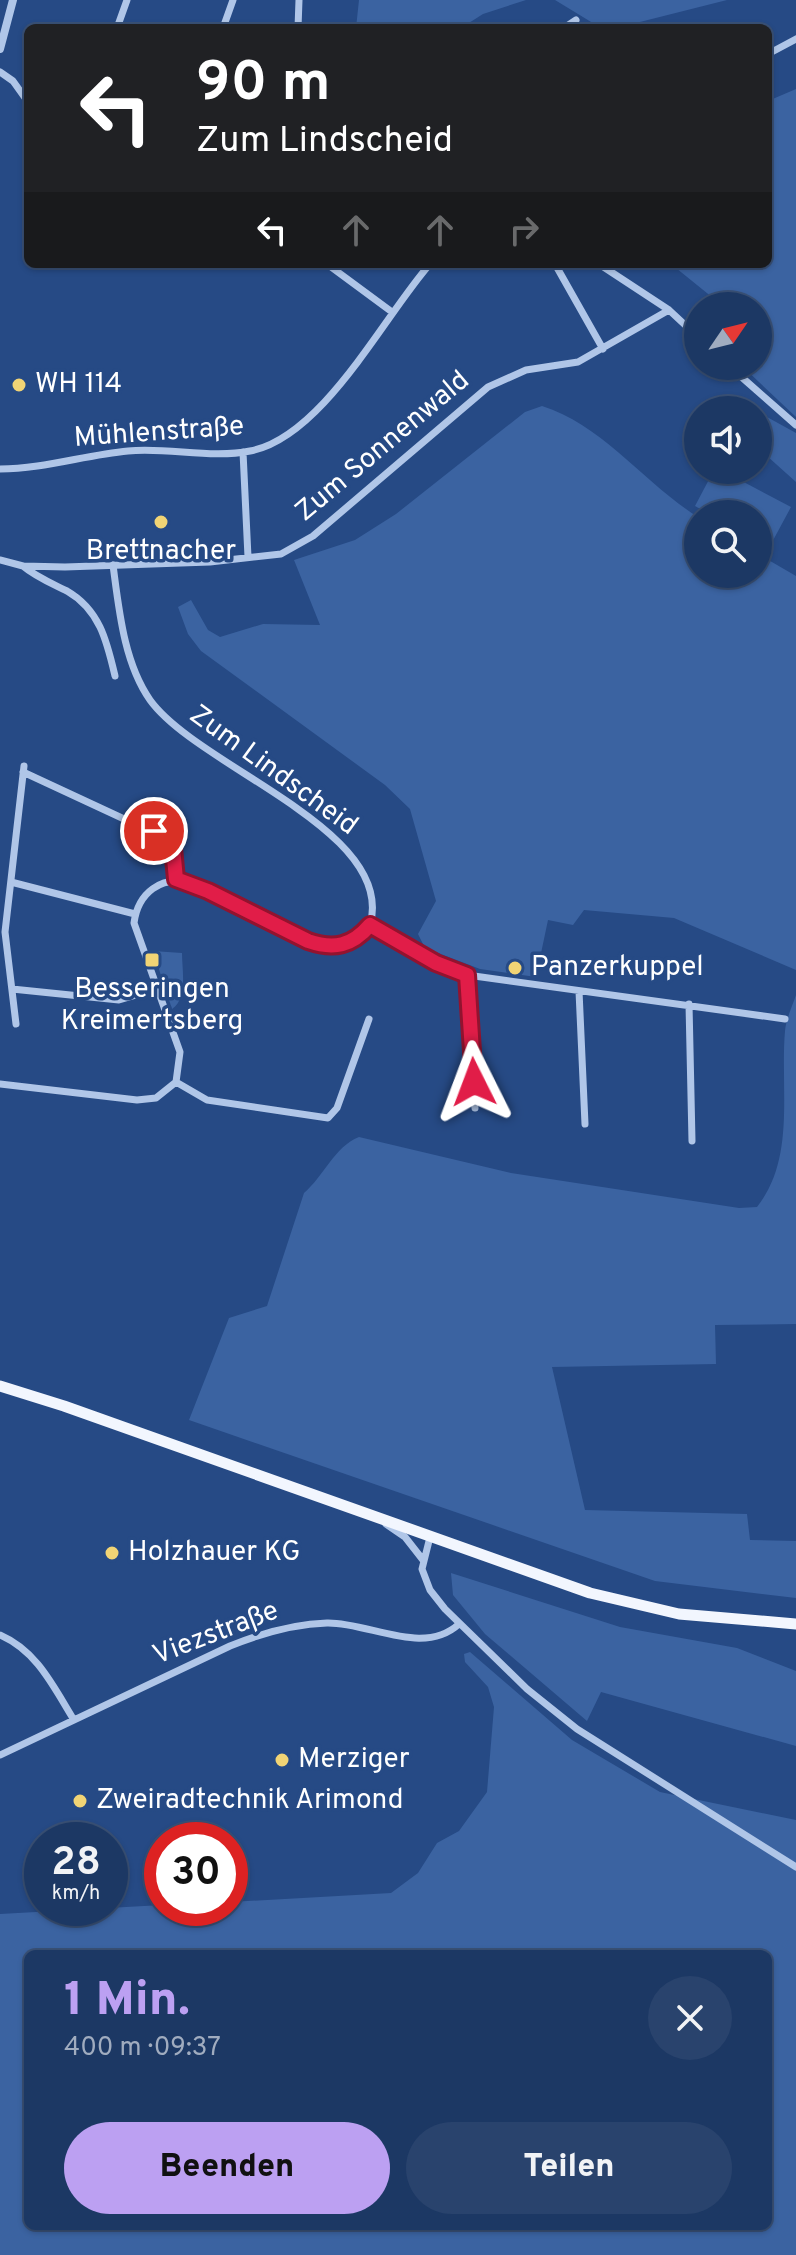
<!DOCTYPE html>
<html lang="de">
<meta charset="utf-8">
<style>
:root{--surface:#1c3864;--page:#29436d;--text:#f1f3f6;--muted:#a0acbf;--line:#3a5278;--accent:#bca0f2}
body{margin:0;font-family:Overpass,sans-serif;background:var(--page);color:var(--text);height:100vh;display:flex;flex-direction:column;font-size:30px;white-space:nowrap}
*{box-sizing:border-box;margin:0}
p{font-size:26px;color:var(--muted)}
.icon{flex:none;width:44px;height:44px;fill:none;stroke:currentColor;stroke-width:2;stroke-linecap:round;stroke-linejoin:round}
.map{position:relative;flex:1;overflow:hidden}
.drawer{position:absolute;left:24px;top:1950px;width:748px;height:280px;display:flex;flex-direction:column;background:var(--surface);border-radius:12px;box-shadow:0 2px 6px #0004,0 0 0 2px var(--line)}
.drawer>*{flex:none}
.guide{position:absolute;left:24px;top:24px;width:748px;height:244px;border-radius:12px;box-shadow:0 2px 6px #0004,0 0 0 2px var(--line);background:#202124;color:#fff;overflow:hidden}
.needle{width:52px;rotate:55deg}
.buttons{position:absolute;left:684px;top:292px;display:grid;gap:16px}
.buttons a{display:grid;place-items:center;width:88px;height:88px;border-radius:50%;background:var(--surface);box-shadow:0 2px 6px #0004,0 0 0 2px var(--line);font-size:40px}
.speed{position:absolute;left:24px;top:1822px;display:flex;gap:16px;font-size:40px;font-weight:700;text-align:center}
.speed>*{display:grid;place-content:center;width:104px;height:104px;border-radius:50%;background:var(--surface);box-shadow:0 2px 6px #0004,0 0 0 2px var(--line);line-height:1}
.speed small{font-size:20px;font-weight:400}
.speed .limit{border:12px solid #d22;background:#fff;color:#111}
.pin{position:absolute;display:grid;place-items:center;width:68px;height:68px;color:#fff;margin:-34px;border:4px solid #fff;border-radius:50%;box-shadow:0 2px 8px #0007}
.me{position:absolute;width:88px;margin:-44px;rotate:357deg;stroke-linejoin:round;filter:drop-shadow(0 0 6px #0008)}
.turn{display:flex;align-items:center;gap:28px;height:168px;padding:0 40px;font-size:36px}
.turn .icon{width:104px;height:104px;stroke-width:2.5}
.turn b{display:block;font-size:56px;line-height:68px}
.lanes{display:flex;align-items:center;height:76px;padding:0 40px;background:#0003;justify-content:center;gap:40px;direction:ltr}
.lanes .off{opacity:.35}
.round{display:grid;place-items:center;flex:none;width:84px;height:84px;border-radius:42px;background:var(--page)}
.summary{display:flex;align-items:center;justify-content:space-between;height:136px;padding:0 40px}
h1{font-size:48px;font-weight:800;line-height:60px;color:var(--accent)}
.button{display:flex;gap:16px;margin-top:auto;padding:16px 40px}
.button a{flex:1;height:92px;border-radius:48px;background:var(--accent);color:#111;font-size:32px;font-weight:800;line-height:92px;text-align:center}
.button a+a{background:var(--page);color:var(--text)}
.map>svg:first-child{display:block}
</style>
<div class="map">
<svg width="796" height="2255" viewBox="0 0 796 2255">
<rect width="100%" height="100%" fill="#264a85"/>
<!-- green -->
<path fill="#3b63a1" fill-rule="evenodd" d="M359,0H526L483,14L461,28H356Z
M555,0H727L628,25L601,28Z
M796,89V417L742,366H758V306H723L671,264H768V101Z
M542,406C603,425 645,484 698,517V574H758V554L796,576V970L674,918L584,910L573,925L548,920L536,977L480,969L425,948L418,934L436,901L410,809L385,785L201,651L188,634L178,607L191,600L208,630L220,637L263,624L320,625L294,560L355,540L396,514L525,412Z
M758,412L796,433V482L758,448Z
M714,470H721L791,507L770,546L758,540V514H709L695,506Z
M153,951L182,953C182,971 188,998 172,1009Z
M796,995V1324L715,1325L716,1364L552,1367L585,1510L747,1514L750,1540L796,1541V1598L655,1581L189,1420L229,1318L267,1306L304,1193C324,1176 334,1147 359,1137L511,1173L739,1208L757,1207C796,1158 780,1089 785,1031C786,1019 792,1007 796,995Z
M451,1573L620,1627L737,1648L796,1671V1746L601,1692L587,1721L485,1634L453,1595Z
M470,1652L572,1740L660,1792L796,1820V2255H0V1914L162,1905V1908H230V1902L391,1893L418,1873L437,1843L459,1831L487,1792L494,1707L488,1687L465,1662L464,1654ZM28,1954H768V2226H28Z"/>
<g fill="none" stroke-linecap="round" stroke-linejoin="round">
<!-- minor -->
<path stroke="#b0c6e8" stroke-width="7" d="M117,28L127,0
M223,28L233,0
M298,28L299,0
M564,28L576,20
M768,54L796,39
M0,72L13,81L28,102
M327,264L392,312
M555,264L603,349
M599,264L669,310L698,337
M729,366L796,425
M243,452L248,557
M0,469C43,469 85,455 128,451C168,447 211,459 250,451C323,437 384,316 430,264
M0,560L23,566L65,567L210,562L281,554L313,536L488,387L526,370L578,362L669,310
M113,565C119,610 124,663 150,700C199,768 397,830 370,925
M23,566C36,577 51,583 67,591C100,610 107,642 115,676
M23,772L165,838L177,860L176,879
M11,882L135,914
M370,925L436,963L467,975L785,1019
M467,975L475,1108
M12,989L119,1000L157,989
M579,991L585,1124
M689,1004L692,1141
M16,1024L5,932L24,766
M176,1082L207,1100L328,1118L337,1108L369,1019
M0,1084L137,1100L156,1098L176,1082L180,1052L134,923C138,893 161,875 191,883L321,946L345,945L370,925
M386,1524L405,1537L423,1560
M430,1537L422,1569L430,1590L445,1609L527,1689L577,1729L796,1867
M0,1635C37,1651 53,1686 74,1720
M0,1755L230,1646C262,1633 293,1624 327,1623C369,1622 423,1657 459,1624"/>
<!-- tertiary -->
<path stroke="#b0c6e8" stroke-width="8" d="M0,49L13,0"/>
<!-- primary -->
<path stroke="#f2f6fe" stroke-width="11" d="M0,1386L64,1406L590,1593L679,1614L796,1624"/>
</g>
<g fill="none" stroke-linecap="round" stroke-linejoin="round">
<defs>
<path id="route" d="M154,831L173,848L176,879L208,891L308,941C334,950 352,946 370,925L436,963L467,975L474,1082"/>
</defs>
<!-- route casing -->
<use href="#route" stroke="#92132f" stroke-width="20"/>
<!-- route -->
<use href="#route" stroke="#e11d48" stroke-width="14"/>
</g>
<!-- markers -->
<g fill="#f1d475" stroke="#264a85" stroke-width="3">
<circle cx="19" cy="385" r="8"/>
<circle cx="161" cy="522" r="8"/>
<rect x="144" y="952" width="16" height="16" rx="4"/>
<circle cx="515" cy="968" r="8"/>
<circle cx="112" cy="1553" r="8"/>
<circle cx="282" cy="1760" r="8"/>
<circle cx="80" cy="1801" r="8"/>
</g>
<g text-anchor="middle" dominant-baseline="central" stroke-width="7" stroke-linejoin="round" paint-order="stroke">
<!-- poi labels -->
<g font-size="28" fill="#fff" stroke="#264a85" text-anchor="start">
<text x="35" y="385">WH 114</text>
<text x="161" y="552" text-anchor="middle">Brettnacher</text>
<text x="531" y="968">Panzerkuppel</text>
<text x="152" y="990" text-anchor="middle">Besseringen<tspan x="152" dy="32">Kreimertsberg</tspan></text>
<text x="128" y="1553">Holzhauer KG</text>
<text x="298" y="1760">Merziger</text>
<text x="96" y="1801">Zweiradtechnik Arimond</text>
</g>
<!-- street labels -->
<g font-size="28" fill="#fff" stroke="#264a85">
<text transform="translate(159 433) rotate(-4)">Mühlenstraße</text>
<text transform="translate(383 447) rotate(-40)">Zum Sonnenwald</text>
<text transform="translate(273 771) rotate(36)">Zum Lindscheid</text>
<text transform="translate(216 1634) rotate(-21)">Viezstraße</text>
</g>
</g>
</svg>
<div class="buttons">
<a><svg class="needle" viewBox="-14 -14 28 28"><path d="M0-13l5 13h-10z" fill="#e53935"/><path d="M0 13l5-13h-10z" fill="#a0acbf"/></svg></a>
<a><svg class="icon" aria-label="sound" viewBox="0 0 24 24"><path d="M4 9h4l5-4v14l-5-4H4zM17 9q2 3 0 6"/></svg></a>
<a><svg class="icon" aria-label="search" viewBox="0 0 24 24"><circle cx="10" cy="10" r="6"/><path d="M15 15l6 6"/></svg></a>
</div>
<div class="speed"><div>28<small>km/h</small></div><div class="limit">30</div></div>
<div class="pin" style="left:154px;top:831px;background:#d93025"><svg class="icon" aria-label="arrive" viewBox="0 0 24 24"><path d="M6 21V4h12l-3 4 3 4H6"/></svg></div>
<svg class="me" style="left:474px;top:1082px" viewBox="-20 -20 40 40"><path d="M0-17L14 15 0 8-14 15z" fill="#e11d48" stroke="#fff" stroke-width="4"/></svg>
<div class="guide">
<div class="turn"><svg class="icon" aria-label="left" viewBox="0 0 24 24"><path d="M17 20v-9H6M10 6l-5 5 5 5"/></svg><div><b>90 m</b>Zum Lindscheid</div></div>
<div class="lanes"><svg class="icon" aria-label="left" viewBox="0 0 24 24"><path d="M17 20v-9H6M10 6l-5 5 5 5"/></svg><svg class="icon off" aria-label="ahead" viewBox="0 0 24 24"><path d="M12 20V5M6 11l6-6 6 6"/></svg><svg class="icon off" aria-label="ahead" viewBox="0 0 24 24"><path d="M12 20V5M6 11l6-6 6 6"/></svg><svg class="icon off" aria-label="right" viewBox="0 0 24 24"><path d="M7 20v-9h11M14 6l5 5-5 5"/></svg></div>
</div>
<section class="drawer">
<div class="summary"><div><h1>1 Min.</h1><p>400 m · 09:37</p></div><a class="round"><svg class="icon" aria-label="close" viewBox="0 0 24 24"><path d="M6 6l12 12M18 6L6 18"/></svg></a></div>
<div class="button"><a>Beenden</a><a>Teilen</a></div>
</section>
</div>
